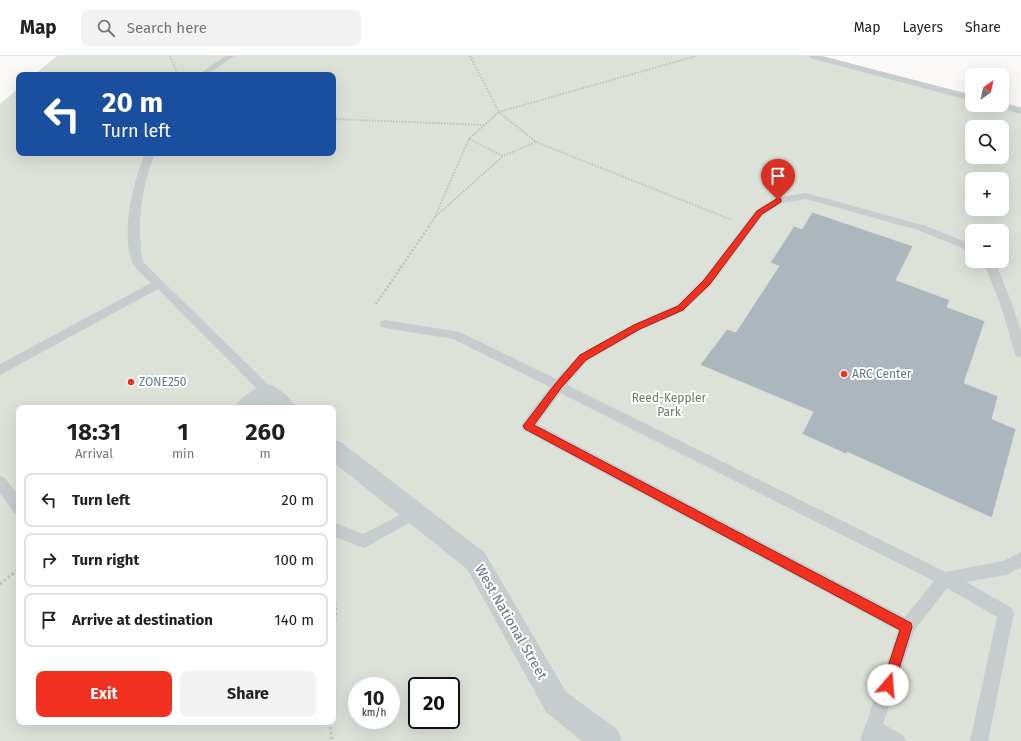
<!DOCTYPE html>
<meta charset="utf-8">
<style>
:root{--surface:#fff;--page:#f2f2f2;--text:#202124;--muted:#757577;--line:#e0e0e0;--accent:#f13020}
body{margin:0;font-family:"Fira Sans",sans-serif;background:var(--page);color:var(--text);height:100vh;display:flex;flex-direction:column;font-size:15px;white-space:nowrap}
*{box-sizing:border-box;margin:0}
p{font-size:13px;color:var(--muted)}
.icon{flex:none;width:22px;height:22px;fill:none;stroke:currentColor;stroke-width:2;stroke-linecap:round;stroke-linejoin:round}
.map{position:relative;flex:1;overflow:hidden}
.sheet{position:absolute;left:16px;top:349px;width:320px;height:320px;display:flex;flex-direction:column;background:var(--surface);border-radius:8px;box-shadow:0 4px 16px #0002}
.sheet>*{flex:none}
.banner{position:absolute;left:16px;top:16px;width:320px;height:84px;border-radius:8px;box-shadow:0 4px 16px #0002;background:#1a4fa0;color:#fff;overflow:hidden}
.needle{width:26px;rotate:33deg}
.controls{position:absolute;left:965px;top:12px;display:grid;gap:8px}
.controls a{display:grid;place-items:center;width:44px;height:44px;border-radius:8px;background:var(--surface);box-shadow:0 4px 16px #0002;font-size:20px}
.speed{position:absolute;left:348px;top:621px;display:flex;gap:8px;font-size:20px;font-weight:700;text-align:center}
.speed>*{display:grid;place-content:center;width:52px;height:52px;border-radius:50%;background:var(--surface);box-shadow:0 4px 16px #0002;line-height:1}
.speed small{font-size:10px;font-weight:400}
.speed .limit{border:2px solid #111;border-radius:6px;background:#fff;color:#111}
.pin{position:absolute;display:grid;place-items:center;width:34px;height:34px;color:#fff;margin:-41px -17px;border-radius:50% 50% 50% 0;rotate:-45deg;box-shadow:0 0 4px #0007}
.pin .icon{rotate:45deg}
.me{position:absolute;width:44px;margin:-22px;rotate:18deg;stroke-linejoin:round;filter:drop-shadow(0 0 3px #0008)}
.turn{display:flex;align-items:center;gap:14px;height:84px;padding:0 20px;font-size:18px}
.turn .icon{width:52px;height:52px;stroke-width:2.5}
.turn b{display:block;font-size:28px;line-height:34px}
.eta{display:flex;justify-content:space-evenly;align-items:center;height:68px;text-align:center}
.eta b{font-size:24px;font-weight:700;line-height:28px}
.action{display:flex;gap:8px;margin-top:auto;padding:8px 20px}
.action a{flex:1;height:46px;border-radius:8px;background:var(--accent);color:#fff;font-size:16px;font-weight:700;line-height:46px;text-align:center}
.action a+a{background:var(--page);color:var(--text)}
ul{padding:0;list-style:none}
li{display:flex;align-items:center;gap:12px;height:54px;margin:0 8px 6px;padding:0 12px;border:2px solid var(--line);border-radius:8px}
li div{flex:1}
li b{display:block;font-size:15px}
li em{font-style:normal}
header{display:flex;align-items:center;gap:24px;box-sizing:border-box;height:56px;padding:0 20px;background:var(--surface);border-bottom:1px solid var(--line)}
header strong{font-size:19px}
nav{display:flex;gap:22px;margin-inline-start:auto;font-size:14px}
.search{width:280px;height:36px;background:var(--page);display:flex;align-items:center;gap:10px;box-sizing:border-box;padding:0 14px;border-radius:8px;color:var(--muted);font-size:15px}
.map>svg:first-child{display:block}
</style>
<header>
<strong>Map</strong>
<div class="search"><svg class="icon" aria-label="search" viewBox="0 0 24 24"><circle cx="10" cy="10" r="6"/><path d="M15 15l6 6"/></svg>Search here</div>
<nav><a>Map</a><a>Layers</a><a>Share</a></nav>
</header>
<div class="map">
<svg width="1021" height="685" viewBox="0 0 1021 685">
<rect width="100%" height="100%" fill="#faf9f7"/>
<!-- green -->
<path fill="#dce2d8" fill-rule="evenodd" d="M57,0H820L972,39V49H1002V46L1021,51V685H0V48L19,32V97H333V19H34ZM972,71H1002V101H972ZM972,123H1002V153H972ZM972,175H1002V205H972ZM19,352H333V666H19ZM357,630H391V664H357ZM417,630H451V664H417Z"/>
<!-- building -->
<path fill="#abb7bc" stroke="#dcdbd9" d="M812,156L913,190L896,224L950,244L947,251L985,265L964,327L998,340L992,363L1016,373L992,462L847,396L846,398L802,378L813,356L700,309L727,273L736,276L779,210L770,207L794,170L802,173Z"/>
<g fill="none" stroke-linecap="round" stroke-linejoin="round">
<!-- path-far2 -->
<path stroke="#bec2c4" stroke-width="2" stroke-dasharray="1.5 1.5" stroke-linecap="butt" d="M170,0L178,19
M470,0L499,56L696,0
M499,56L536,86L503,100L469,83Z
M333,63L484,69
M469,83L435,161L503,100
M536,86L732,164
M429,170L435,161"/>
<!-- path-far1 -->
<path stroke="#bec2c4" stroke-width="2.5" stroke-dasharray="2 2" stroke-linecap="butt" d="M376,248L430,169"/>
<!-- path -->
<path stroke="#bec2c4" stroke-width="3" stroke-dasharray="2.5 2.5" stroke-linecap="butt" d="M0,528L19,513
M333,532L336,555L333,582
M330,666L332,685"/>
<!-- service -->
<path fill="#c7cccf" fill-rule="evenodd" d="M225,0H234L207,19H198Z
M809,0H822L972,39V45L810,2Z
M1002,47L1021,52V58L997,51L996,49H1002Z
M145,97H155C141,133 136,168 143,206L273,333L274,336L273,339L268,341L263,339L158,233L0,319V308L151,227C146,221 135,214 132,206C121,174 133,127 145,97Z
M806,137L926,170L968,187L972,190V198L960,191L918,174L806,143L782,147L763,159L711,229L684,255L641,274L587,305L567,329L946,516L1003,505L1021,496V511L1006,519L966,526L1012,552L1014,557L988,685H970L997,561L947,532L914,575L883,668L903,679L906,685H860L898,575L523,374L521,370L523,366L550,331L453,283L385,272L381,271L379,268L381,265L385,264L460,276L556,323L579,299L633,268L676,249L703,223L755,155L775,142ZM560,337L934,525L905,561L537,368Z
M981,205H993L996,208L1013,250L1021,277V302L1017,301L1015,298L1001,250L985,210Z
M0,420L5,422L19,441V459L14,457L0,437Z
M415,451L420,453L422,457L420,461L364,492L333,480V466L363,478Z"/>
<!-- minor -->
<path fill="#c7cccf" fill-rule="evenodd" d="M268,328C279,331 290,341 296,352H271L267,348L261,352H234C240,341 256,331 268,328Z
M333,384L341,386L485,497L566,636L618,674L622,685H582L546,656L467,513L333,406Z"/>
</g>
<!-- route -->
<path fill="#f13020" stroke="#9d1f15" d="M778,142L781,143V146L762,158L710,228L683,254L640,273L586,304L561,332L534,369L911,567L912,571L894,629L892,633L888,635L883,633L882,629L900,574L525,373L523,370L555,328L580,299L634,269L678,250L704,224L757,155Z"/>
<!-- markers -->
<g fill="#f13020" stroke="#fff" stroke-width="1.5">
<circle cx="844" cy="318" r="4"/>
<circle cx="131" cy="326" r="4"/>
</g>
<g text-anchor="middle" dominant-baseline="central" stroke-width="4" stroke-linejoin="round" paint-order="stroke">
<!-- poi labels -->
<g font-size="12" fill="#627a85" stroke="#fff" text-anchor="start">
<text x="852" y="318">ARC Center</text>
<text x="139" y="326">ZONE250</text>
</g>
<!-- park labels -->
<g font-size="12" fill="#6a7b62" stroke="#fff">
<text x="669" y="342">Reed-Keppler<tspan x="669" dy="14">Park</tspan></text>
</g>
<!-- near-street labels -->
<g font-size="14" fill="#627a85" stroke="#fff">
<text transform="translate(511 566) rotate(60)">West National Street</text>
</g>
</g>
</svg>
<div class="controls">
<a><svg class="needle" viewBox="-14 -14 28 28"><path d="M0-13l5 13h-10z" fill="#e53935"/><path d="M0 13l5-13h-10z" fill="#757577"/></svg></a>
<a><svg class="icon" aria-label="search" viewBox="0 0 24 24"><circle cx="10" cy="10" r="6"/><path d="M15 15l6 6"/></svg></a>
<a>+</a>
<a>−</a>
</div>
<div class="speed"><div>10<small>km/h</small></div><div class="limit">20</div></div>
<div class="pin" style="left:778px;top:144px;background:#d93025"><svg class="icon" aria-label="arrive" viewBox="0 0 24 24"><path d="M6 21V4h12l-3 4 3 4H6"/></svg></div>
<svg class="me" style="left:888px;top:629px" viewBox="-20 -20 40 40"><circle r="19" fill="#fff"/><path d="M0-13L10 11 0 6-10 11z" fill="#f13020"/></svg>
<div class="banner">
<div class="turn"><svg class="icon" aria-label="left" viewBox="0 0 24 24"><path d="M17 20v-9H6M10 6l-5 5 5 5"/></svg><div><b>20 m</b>Turn left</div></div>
</div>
<section class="sheet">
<div class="eta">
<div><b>18:31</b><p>Arrival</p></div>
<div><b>1</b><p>min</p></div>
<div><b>260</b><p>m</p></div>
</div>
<ul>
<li><svg class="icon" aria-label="left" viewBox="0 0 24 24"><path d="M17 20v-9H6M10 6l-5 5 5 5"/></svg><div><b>Turn left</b></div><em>20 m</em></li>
<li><svg class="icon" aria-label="right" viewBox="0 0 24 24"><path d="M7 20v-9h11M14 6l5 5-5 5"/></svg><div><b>Turn right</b></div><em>100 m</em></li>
<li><svg class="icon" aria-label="arrive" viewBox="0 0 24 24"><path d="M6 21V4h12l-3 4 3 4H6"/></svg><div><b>Arrive at destination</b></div><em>140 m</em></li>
</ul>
<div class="action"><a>Exit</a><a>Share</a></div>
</section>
</div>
